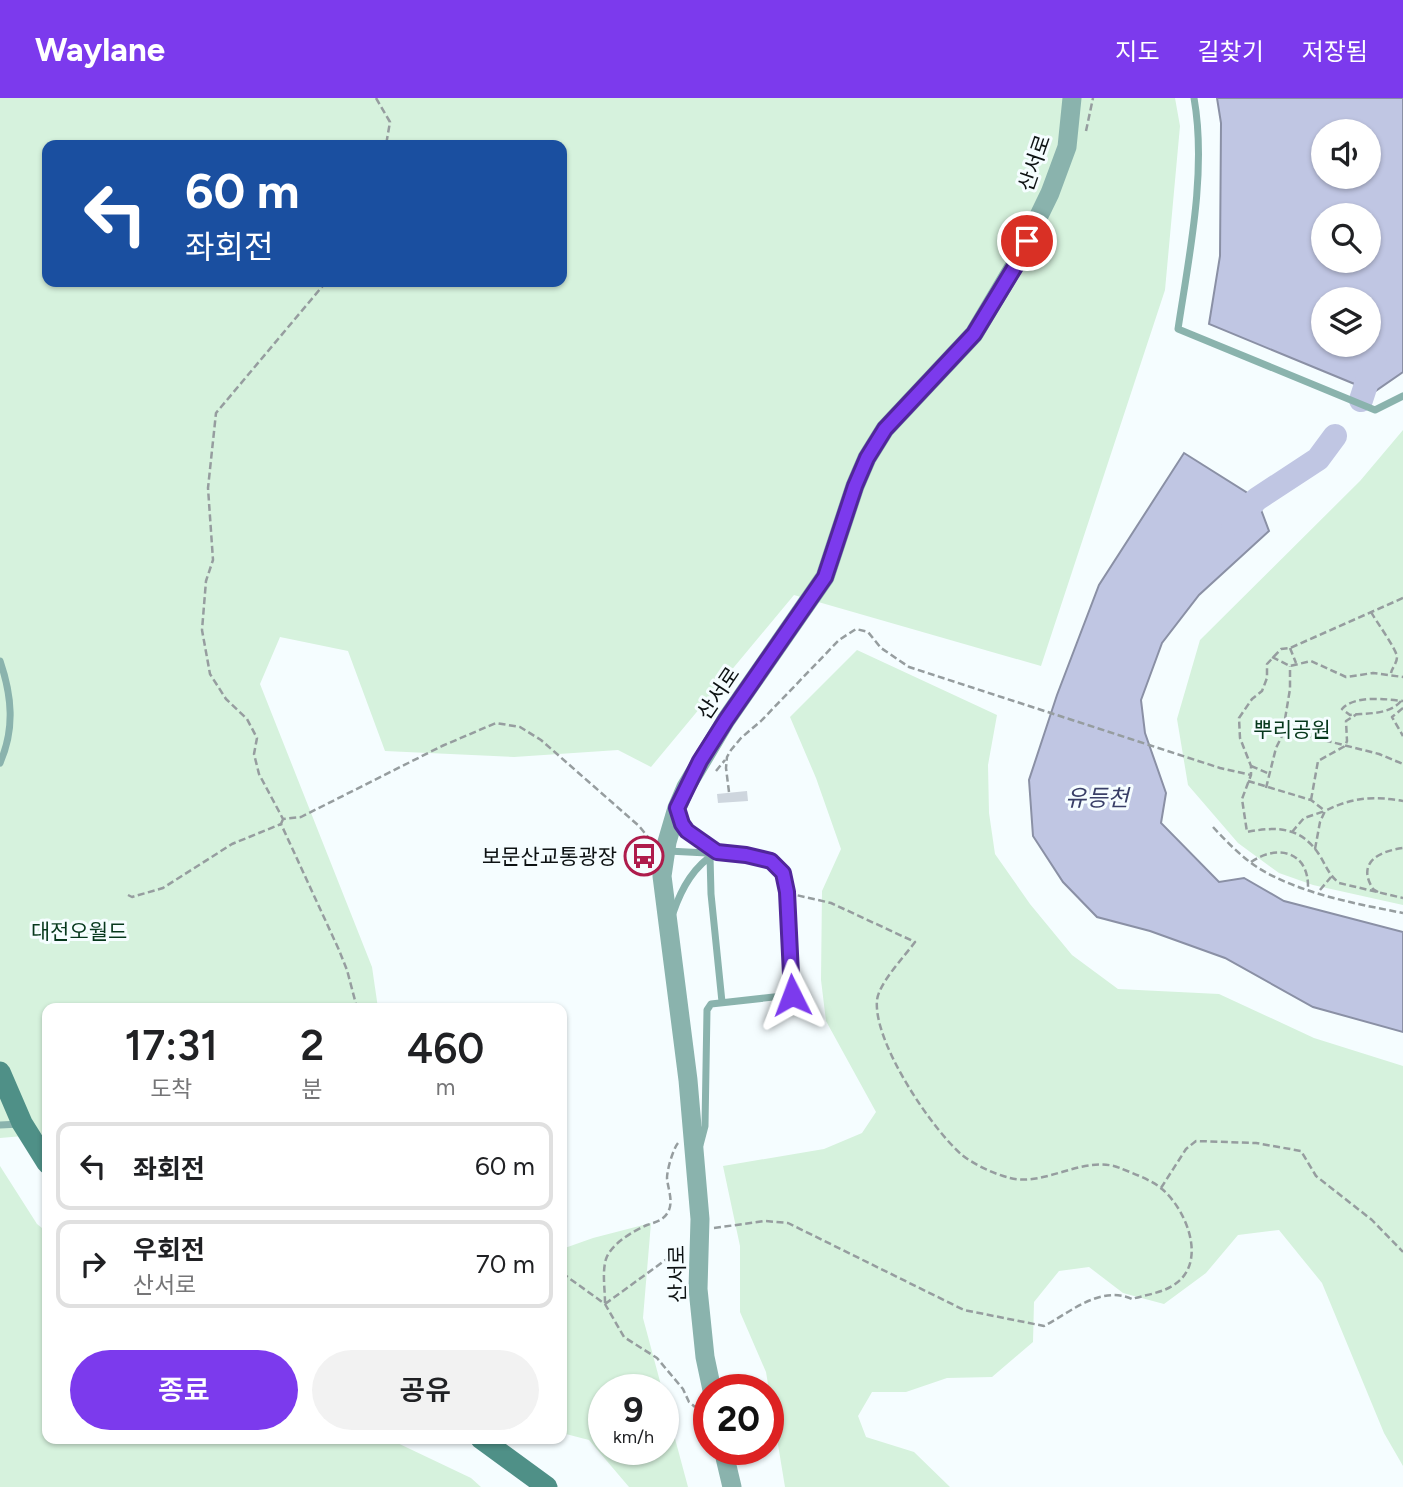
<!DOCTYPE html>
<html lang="ko">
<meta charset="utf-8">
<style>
:root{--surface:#fff;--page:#f2f2f2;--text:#202124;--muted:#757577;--line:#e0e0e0;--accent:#7c3aed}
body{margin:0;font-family:Figtree,"Noto Sans KR",sans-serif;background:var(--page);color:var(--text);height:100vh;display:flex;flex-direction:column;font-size:26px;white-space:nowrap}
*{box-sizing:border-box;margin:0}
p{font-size:23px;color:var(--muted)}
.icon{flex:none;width:38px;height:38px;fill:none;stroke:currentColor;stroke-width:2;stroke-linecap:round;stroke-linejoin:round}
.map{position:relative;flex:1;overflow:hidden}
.details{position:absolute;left:42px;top:905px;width:525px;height:441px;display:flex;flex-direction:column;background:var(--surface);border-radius:14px;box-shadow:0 2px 5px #0004}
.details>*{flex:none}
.top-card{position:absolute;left:42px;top:42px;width:525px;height:147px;border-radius:14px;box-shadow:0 2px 5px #0004;background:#1a4fa0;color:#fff;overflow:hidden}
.tools{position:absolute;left:1311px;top:21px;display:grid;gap:14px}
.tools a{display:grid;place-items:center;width:70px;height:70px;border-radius:50%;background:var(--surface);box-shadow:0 2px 5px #0004;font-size:35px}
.speed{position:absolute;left:588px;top:1276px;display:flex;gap:14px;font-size:35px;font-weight:700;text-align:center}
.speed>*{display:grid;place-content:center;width:91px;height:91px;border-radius:50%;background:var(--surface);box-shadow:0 2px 5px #0004;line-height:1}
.speed small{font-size:18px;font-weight:400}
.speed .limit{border:10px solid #d22;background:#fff;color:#111}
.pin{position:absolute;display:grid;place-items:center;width:60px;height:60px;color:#fff;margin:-30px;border:4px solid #fff;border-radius:50%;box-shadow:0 2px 7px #0007}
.me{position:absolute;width:77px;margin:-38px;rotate:357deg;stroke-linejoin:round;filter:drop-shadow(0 0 5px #0008)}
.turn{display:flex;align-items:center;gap:24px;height:147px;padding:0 28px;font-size:32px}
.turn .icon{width:91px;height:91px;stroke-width:2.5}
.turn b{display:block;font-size:49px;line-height:60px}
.eta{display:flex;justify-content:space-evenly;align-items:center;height:119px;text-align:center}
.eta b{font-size:42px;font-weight:600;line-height:49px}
.button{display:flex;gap:14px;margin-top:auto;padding:14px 28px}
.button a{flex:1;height:80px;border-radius:42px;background:var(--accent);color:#fff;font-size:28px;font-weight:600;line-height:80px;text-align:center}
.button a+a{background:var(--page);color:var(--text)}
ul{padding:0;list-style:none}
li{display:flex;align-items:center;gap:21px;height:88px;margin:0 14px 10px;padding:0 14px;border:4px solid var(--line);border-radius:14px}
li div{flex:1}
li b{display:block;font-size:26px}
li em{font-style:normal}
header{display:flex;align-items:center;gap:42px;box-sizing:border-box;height:98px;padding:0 35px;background:var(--accent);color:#fff}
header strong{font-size:33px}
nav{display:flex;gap:38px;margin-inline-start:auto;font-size:24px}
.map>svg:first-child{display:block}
</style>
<header>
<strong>Waylane</strong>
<nav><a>지도</a><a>길찾기</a><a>저장됨</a></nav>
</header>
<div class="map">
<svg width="1403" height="1389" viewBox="0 0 1403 1389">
<rect width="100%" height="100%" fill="#f5fdff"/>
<!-- green -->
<path fill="#d6f2dd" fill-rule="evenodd" d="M0,0H1175L1180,28L1165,192L1041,568L794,497L651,669L618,652L514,659L385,653L348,553L280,539L260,586L372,869L378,910H47V1036L0,1040ZM47,47H562V184H47Z
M1403,332V807L1313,787L1279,775L1238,745L1188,687L1177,621L1200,542L1360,383Z
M857,552L997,617L988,667L989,715L995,756L1030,806L1072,857L1118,891L1219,896L1314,940L1403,968V1368L1384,1335L1322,1185L1279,1132L1238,1137L1206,1175L1164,1206L1123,1195L1089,1169L1059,1173L1034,1204L1033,1244L992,1279L947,1280L906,1294H872L858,1318L866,1339L914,1354L950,1389H785L766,1274L740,1214V1148L723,1068L824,1051L862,1035L876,1014L826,923L821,882L822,793L841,751L816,680L790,619Z
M0,1068L37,1126L47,1134V1340L389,1341L471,1380L481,1389H0Z
M651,1125L643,1220L662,1291L604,1292V1351H663V1296L688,1389H629L589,1342L562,1335V1151L593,1140Z"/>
<!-- water -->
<path fill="#c0c6e3" stroke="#8a90a5" stroke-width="2" fill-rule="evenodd" d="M1217,0H1403V274L1374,294L1209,226L1220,158L1221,25ZM1323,33H1368V79H1323ZM1323,117H1368V163H1323ZM1323,201H1368V247H1323Z
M1184,355L1257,401L1269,433L1199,497L1162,545L1141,602L1145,635L1166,695L1161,725L1219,784L1244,780L1284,803L1403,834V934L1313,909L1225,860L1150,833L1097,819L1063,784L1033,738L1029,682L1057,597L1099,487Z"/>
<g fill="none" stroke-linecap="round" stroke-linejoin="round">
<!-- river -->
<path stroke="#c0c6e3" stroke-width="24" d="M1361,302L1375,259
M1233,425L1257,401L1318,361L1335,338"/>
</g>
<!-- building -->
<path fill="#ced6de" d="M747,693L748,703L718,705L717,696Z"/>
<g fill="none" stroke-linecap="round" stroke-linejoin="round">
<!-- path -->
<path stroke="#969d9f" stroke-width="2.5" stroke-dasharray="7 3.5" stroke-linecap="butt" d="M376,0L390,24L386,47
M1086,33L1093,0
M326,184L216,315L208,390L213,462L206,483L202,532L210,576L226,601L247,621L257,640L254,656L259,676L283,721L301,719L442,648L496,625L520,629L541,642L639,728L648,739V752
M1403,500L1290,550L1281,551L1267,566V580L1262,593L1252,601L1239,620L1240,640L1251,668V677L1242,701L1247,734C1278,728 1302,729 1320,758C1326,768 1329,777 1339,785L1403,800
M1371,514C1376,523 1397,552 1397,559C1397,565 1392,570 1391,575
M1290,550L1296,565
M1272,559L1290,568L1311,563L1346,579L1373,575L1403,579
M1401,603C1390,617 1366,615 1350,617L1342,611C1354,597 1386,601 1403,603
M1403,610L1392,619L1403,638
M1284,632L1379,656L1403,666
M1251,668L1270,676
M716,673L725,662
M1248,683L1311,702L1325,713
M1266,690L1276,650L1287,628L1285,621L1290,591V568
M729,694L726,670L727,659L731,652L741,640L761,623L839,542L856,531L868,534L881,550L909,569L1220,670L1251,677
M1311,702L1318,663L1345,648L1347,643L1346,623L1357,616
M283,721L281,726L339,852L347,872L357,910
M1213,729C1229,746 1246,764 1267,775C1308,797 1357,806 1403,815
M1292,734L1304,720L1325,713
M1315,751L1320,724L1325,713C1352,699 1375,698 1403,703
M1251,764C1277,746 1309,753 1308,790
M1320,792L1331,779
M1378,794L1373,791C1356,764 1380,753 1403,750
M128,797L132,799L163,790L232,746L281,726
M1161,1090L1186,1051L1196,1043L1256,1045L1301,1053L1316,1078L1372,1122L1403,1154
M714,1130L765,1123L788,1125L964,1212L1044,1228C1071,1214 1100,1187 1132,1201C1145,1197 1161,1195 1172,1188C1209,1167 1187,1112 1162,1091C1152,1082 1132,1075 1120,1070C1085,1056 1045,1089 1010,1080C994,1076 975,1067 962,1057C931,1030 873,944 877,902C879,885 904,859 915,844L831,805L796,797
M562,1175L605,1206L624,1239L657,1260L683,1291L689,1304L695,1309
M605,1205C605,1191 602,1174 606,1161C611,1146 633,1133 647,1127C656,1124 665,1122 669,1112C673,1102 668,1091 667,1080C667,1072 673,1051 678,1045
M605,1206L682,1150"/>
<!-- service -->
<path stroke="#8ab3ad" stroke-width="7" d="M1194,0C1207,73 1189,158 1178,231L1375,312L1403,298
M0,563C12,598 15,631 0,665
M668,753L746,757L771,763L783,775L787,794L792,897L711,906L707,912L705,1028L700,1047
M710,758L711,796L722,904
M673,815C682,789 694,768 717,754L687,733L679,717
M0,1027L20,1026"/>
<!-- tertiary -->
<path stroke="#8ab3ad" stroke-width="19" d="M712,1292L705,1259L698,1191L700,1121L688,982L662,778L667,744L677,710L686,689L726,622L825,479L855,388L867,360L885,331L974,236L1015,167L1050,95L1067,49L1072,0
M723,1351L732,1389"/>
<!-- secondary -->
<path stroke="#4f9087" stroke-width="21" d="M0,974L22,1025L47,1065
M480,1340L547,1389"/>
</g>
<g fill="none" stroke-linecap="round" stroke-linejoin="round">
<defs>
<path id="route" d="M792,897L787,794L783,775L771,763L746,757L717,754L687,733L682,726L677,710L700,663L726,622L825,479L855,388L867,360L885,331L974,236L1016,167L1027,143"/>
</defs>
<!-- route casing -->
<use href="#route" stroke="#51269a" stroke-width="18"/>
<!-- route -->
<use href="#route" stroke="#7c3aed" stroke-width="12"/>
</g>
<!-- icons -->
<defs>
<symbol id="bus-ring" viewBox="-11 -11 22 22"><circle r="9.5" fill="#f5fdff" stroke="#ae1c4c" stroke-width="1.5"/><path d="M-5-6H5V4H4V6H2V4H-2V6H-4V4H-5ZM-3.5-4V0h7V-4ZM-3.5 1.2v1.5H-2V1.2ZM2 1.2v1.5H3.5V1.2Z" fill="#ae1c4c"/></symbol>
</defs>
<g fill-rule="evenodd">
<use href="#bus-ring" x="622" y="736" width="44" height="44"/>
</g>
<g text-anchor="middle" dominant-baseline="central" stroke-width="6" stroke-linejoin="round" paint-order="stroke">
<!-- street labels -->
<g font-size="21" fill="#0d1213" stroke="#f5fdff">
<text transform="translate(1034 65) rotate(-71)">산서로</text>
<text transform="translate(718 595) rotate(-56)">산서로</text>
<text transform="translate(677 1176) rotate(-91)">산서로</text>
</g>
<!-- park labels -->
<g font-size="21" fill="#06381c" stroke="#f5fdff">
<text x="1292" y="631">뿌리공원</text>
<text x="79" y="833">대전오월드</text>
</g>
<!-- poi labels -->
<g font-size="21" fill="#0d1213" stroke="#f5fdff" text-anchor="end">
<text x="617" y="758">보문산교통광장</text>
</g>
<!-- water labels -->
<g font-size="23" font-style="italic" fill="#383e67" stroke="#f5fdff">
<text x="1097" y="700">유등천</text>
</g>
</g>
</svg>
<div class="tools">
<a><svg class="icon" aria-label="sound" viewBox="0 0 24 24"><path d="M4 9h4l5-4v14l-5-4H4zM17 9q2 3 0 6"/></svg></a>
<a><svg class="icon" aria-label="search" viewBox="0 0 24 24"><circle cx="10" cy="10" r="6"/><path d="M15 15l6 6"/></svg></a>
<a><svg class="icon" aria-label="layers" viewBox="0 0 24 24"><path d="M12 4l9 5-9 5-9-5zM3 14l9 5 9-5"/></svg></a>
</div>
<div class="speed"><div>9<small>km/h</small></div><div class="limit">20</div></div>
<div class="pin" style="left:1027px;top:143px;background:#d93025"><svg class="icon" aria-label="arrive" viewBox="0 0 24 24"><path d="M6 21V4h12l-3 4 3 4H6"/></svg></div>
<svg class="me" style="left:792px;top:897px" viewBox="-20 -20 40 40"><path d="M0-17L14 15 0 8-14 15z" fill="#7c3aed" stroke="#fff" stroke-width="4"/></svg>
<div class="top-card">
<div class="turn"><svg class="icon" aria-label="left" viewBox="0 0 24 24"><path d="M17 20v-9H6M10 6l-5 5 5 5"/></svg><div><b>60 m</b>좌회전</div></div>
</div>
<section class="details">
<div class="eta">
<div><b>17:31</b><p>도착</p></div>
<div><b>2</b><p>분</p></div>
<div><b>460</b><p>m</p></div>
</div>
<ul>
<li><svg class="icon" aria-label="left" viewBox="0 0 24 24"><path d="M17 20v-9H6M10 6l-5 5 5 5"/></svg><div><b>좌회전</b></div><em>60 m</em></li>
<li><svg class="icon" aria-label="right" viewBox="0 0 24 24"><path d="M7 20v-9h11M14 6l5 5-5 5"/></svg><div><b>우회전</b><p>산서로</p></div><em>70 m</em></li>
</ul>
<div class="button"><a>종료</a><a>공유</a></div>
</section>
</div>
